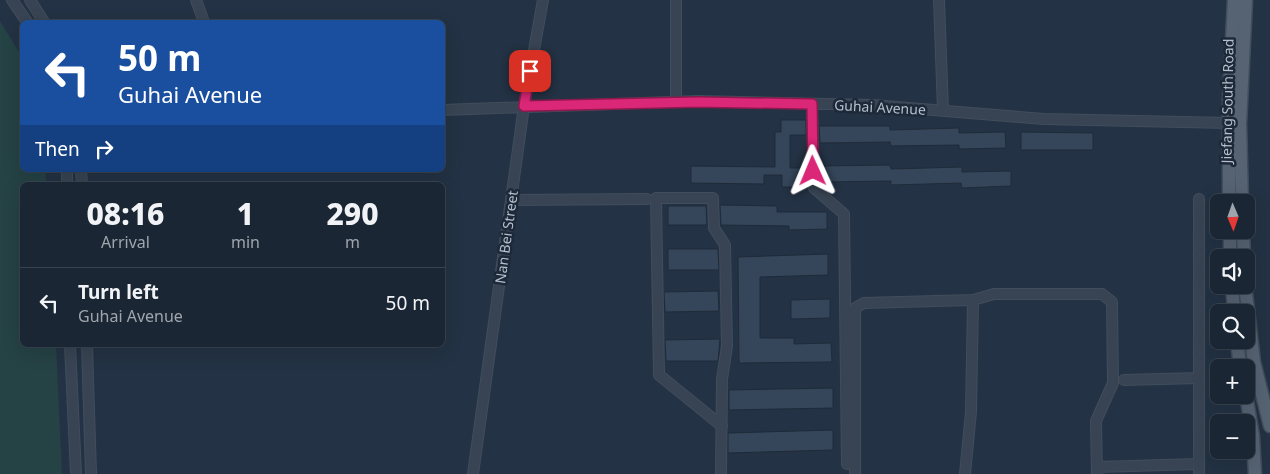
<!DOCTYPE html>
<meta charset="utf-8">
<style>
:root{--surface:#1a2633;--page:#232e3b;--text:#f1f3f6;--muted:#9fa5ac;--line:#38434e}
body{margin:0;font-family:"Noto Sans",sans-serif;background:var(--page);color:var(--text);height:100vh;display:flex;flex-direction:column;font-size:19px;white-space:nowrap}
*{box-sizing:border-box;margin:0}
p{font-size:16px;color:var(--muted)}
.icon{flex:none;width:28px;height:28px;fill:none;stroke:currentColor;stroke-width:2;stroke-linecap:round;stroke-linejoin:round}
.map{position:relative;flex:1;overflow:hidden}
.panel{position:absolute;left:20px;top:182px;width:425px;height:165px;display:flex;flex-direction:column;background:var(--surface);border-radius:8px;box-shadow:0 5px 20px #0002,0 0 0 1px var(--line)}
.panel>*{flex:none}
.top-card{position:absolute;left:20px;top:20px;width:425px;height:152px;border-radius:8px;box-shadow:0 5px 20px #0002,0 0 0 1px var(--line);background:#1a4fa0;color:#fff;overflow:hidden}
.needle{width:32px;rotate:178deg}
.controls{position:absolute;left:1210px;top:194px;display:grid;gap:10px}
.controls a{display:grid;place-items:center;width:45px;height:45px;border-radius:8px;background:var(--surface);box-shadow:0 5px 20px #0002,0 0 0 1px var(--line);font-size:25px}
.pin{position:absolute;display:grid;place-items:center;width:42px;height:42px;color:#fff;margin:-21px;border-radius:10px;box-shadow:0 2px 8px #0006}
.me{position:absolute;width:55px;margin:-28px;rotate:359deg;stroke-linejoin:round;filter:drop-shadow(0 0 4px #0008)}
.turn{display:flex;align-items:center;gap:18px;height:105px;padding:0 15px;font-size:22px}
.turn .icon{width:65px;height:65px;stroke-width:2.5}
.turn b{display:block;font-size:35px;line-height:42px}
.then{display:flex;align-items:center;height:48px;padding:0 15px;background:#0003;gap:10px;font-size:19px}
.eta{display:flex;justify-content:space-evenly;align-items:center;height:85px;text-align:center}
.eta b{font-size:30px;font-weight:800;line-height:35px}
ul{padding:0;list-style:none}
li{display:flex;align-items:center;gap:15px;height:70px;padding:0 15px;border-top:1px solid var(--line)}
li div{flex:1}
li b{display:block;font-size:19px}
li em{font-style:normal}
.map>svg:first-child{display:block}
</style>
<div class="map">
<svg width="1270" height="474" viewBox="0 0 1270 474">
<rect width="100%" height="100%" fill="#233244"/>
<!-- green -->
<path fill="#254245" d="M0,21L22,57V170H45L47,185H22V345H56L62,474H0Z"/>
<!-- building -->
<path fill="#35465a" stroke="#1f2b3a" d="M781,120H806V135H790V168H807V187H782V175H764V184L691,183V166L775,167V132H781Z
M819,126H890V130L959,128V133L1005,132L1006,148L959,149V145L891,146L890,142L820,143Z
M1021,132L1093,133V150H1021Z
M890,165L891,169L962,167V172L1011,171V186L962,188L961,183L891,185V181L821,182L820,166Z
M720,205L777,206V212H827V229L789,230V226L721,225Z
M668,206H706L707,225H668Z
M668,249H718L719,270H668Z
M828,254V275L760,277V338H794V344L831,343L832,362L739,363L738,257Z
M718,291L719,311L665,312L664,292Z
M830,299V318L791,319V300Z
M720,339L718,361H666L665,340Z
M833,388V408L729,410V390Z
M833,430V450L728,453V433Z"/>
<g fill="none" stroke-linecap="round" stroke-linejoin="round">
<defs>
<path id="minor" d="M12,0L27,22
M30,0L44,22
M196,0L204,22
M676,0V102
M939,0L943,111
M812,104L814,188L844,214L847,464
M442,110L698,101L872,105L1044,119L1228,123
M67,170V185
M81,170L82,185
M1199,199V378
M511,200L647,199
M70,345L76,474
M87,345L91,474
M1124,380L1199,378V474
M1097,467L1199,464
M473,474L524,106L543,0
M721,474L722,379L727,346L725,245L714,228L713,198H656L659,375L722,426
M855,474V308L864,303L973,300L994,294H1102L1112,302L1113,383L1096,421L1097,474
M965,474L971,412L973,300"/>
<path id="major" d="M1229,202V99L1234,0
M1242,202L1240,124L1246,0
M1230,230V258
M1243,230L1244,258
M1232,285L1234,312
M1245,285L1254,362L1270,426
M1237,340L1240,368
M1246,395L1253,436L1255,474"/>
</defs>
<!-- minor casing -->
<use href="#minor" stroke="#424d5c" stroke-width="12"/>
<!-- major casing -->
<use href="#major" stroke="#424d5c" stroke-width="15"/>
<!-- minor -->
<use href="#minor" stroke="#384453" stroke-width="10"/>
<!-- major -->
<use href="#major" stroke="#566373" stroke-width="12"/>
</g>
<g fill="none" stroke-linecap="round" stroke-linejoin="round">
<defs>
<path id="route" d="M530,71L524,106L698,102L812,104L813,171"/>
</defs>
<!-- route casing -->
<use href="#route" stroke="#8e194d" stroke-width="12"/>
<!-- route -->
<use href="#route" stroke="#db2777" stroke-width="9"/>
</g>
<g text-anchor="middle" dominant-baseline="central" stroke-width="5" stroke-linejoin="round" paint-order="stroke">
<!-- street labels -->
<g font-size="14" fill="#b5bfcd" stroke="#1d2938">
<text transform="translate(1227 101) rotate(-89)">Jiefang South Road</text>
<text transform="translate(880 107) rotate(3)">Guhai Avenue</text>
<text transform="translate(506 237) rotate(-82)">Nan Bei Street</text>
</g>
</g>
</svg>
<div class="controls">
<a><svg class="needle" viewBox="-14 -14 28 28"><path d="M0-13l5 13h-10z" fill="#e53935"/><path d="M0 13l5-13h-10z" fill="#9fa5ac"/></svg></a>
<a><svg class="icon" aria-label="sound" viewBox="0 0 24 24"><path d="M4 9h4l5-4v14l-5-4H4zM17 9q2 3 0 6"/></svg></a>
<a><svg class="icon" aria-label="search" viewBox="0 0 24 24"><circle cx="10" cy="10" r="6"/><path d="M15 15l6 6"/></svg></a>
<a>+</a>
<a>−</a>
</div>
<div class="pin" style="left:530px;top:71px;background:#d93025"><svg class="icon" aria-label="arrive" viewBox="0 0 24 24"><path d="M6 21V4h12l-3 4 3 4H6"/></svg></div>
<svg class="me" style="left:813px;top:171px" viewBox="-20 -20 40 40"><path d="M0-17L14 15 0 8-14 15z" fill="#db2777" stroke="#fff" stroke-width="4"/></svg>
<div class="top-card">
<div class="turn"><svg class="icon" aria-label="left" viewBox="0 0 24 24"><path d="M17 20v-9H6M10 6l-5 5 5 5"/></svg><div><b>50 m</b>Guhai Avenue</div></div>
<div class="then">Then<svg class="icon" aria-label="right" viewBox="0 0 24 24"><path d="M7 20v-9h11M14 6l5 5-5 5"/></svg></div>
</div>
<section class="panel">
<div class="eta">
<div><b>08:16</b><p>Arrival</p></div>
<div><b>1</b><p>min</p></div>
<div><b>290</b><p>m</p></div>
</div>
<ul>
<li><svg class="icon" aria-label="left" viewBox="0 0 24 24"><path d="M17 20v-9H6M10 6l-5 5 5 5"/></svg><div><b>Turn left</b><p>Guhai Avenue</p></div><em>50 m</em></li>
</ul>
</section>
</div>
